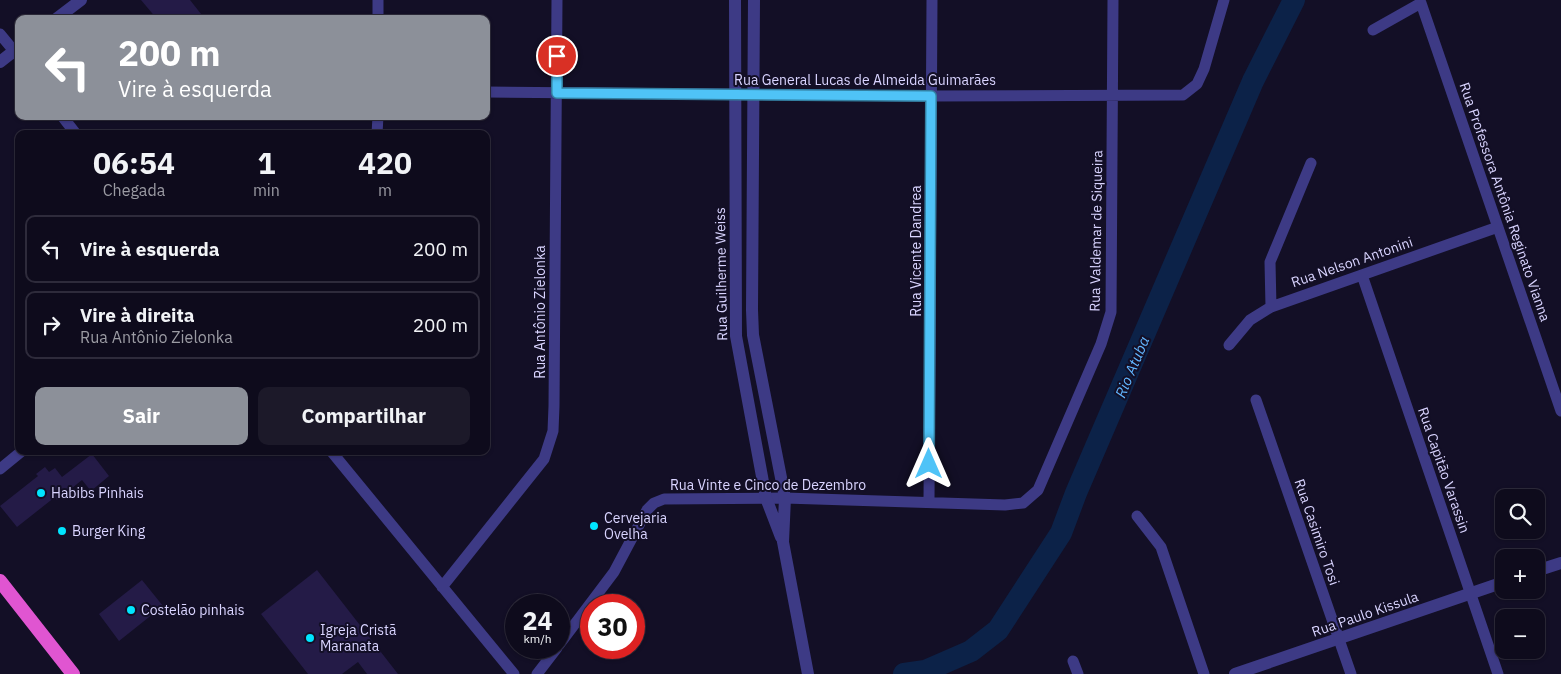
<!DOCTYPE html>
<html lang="pt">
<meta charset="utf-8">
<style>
:root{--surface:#0e0b1c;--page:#1c1929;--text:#f1f3f6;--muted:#9b9ba3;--line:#2e2b3b;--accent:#8c9099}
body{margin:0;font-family:"IBM Plex Sans",sans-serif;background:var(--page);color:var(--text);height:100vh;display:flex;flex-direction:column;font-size:19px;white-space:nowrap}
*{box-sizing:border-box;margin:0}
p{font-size:16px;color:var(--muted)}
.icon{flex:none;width:28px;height:28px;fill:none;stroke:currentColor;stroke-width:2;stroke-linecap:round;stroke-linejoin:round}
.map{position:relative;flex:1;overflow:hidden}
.sheet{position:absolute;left:15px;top:130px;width:475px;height:325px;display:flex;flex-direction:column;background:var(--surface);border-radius:10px;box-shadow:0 1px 4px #0004,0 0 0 1px var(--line)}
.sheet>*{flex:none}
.guide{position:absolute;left:15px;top:15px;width:475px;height:105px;border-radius:10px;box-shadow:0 1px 4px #0004,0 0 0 1px var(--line);background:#8c9099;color:#fff;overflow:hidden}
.controls{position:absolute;left:1495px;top:489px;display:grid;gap:10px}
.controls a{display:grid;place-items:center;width:50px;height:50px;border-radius:10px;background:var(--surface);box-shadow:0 1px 4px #0004,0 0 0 1px var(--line);font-size:25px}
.speed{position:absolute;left:505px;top:594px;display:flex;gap:10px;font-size:25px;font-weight:700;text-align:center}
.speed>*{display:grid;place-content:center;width:65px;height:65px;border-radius:50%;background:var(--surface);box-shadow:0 1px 4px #0004,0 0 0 1px var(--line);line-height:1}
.speed small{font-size:12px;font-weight:400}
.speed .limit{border:8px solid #d22;background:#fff;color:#111}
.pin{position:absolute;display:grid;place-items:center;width:42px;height:42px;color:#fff;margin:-21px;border:2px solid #fff;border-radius:50%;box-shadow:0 1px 5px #0007}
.me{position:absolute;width:55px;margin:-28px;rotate:0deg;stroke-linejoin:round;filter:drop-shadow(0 0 4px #0008)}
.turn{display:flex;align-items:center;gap:18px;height:105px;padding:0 20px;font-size:22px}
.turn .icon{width:65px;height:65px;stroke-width:2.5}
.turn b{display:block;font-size:35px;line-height:42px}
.eta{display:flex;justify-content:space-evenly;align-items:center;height:85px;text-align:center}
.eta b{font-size:30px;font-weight:700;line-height:35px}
.button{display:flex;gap:10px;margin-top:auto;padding:10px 20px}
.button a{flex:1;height:58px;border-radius:10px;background:var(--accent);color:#fff;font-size:20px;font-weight:700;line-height:58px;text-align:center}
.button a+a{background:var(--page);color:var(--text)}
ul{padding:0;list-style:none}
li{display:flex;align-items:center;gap:15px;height:68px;margin:0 10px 8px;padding:0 10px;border:2px solid var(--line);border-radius:10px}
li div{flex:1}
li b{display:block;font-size:19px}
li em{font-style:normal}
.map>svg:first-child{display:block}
</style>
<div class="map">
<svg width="1561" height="674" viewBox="0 0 1561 674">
<rect width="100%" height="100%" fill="#130f26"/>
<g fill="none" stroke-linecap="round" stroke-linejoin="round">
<!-- river -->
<path stroke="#0c2248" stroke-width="22" d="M904,674L925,671L971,651L998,630L1061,533L1076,493L1253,81L1294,0"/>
</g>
<!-- building -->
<path fill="#241b47" d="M141,0H190L205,19H157Z
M92,454L109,476L91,491L82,480L57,500L55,497L17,527L0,506L38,476L36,474L45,467L49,472L55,468L62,477Z
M317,570L398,674H367L358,662L342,674H308L261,614Z
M142,580L163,606L119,641L99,614Z"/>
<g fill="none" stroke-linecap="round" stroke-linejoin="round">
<!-- minor -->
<path stroke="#3d3a85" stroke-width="11" d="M378,0V19
M1373,30L1421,3L1561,411
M0,34L19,57
M486,92L931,96L1183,95L1197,84L1204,69L1224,0
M62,116L76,134
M377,134L378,116
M1362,275L1498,674
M1271,307L1270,262L1311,163
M1229,345L1250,320L1271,307L1498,227
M1256,400L1351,674
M331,451L514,674
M0,469L22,451
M929,502L932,0
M1137,516L1161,547L1204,674
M442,587L544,459L553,431L554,406L557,0
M559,645L614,572L647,510L654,503L664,499L785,498L1005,505L1023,503L1038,490L1101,344L1111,312L1113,0
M1073,661L1078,674
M537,674L557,648"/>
<!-- tertiary -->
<path stroke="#3d3a85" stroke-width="12" d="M735,0L736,336L766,498L781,537
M754,0L752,310L753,335L785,498L783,542L808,674
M56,19L81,0
M0,62L19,47
M1536,571L1561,563
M1235,674L1504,582"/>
<!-- trunk -->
<path stroke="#e055d1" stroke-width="14" d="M0,581L73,674"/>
</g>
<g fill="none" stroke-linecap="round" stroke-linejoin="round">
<defs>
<path id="route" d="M557,56V93L931,96L929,464"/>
</defs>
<!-- route casing -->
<use href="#route" stroke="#337fa1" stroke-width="12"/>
<!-- route -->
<use href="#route" stroke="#4fc3f7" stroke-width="9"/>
</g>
<!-- markers -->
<g fill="#00e5ff" stroke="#130f26" stroke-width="2">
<circle cx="41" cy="493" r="5"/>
<circle cx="594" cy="526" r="5"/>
<circle cx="62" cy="531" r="5"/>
<circle cx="131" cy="610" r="5"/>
<circle cx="310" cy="638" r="5"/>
</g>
<g text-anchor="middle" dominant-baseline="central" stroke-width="4" stroke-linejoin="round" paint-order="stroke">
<!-- street labels -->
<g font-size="14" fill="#d9d4ff" stroke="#130f26">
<text x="865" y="80">Rua General Lucas de Almeida Guimarães</text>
<text transform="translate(1505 202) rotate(71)">Rua Professora Antônia Reginato Vianna</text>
<text transform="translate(1096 231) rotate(-89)">Rua Valdemar de Siqueira</text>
<text transform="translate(916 251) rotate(-90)">Rua Vicente Dandrea</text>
<text transform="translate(1352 262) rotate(-19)">Rua Nelson Antonini</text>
<text transform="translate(721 274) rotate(-91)">Rua Guilherme Weiss</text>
<text transform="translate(540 312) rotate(-90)">Rua Antônio Zielonka</text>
<text transform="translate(1444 470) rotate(71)">Rua Capitão Varassin</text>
<text x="768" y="485">Rua Vinte e Cinco de Dezembro</text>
<text transform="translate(1317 532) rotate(71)">Rua Casimiro Tosi</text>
<text transform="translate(1365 614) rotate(-19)">Rua Paulo Kissula</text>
</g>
<!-- poi labels -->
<g font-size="14" fill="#d9d4ff" stroke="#130f26" text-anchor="start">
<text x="51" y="493">Habibs Pinhais</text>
<text x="604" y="518">Cervejaria<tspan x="604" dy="16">Ovelha</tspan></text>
<text x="72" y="531">Burger King</text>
<text x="141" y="610">Costelão pinhais</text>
<text x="320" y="630">Igreja Cristã<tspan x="320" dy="16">Maranata</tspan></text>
</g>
<!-- water labels -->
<g font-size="15" font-style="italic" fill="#62b6ff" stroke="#130f26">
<text transform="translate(1132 367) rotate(-67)">Rio Atuba</text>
</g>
</g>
</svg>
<div class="controls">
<a><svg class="icon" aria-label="search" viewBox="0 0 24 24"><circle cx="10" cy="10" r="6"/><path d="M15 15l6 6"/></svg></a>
<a>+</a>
<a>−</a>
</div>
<div class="speed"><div>24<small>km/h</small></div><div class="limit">30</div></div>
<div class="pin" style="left:557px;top:56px;background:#d93025"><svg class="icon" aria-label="arrive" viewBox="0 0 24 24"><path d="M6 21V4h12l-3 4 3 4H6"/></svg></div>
<svg class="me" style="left:929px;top:464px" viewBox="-20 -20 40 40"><path d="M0-17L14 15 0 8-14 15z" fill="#4fc3f7" stroke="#fff" stroke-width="4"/></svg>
<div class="guide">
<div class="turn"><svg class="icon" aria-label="left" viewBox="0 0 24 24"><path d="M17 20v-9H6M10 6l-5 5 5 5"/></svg><div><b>200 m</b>Vire à esquerda</div></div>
</div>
<section class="sheet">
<div class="eta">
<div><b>06:54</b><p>Chegada</p></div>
<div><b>1</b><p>min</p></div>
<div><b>420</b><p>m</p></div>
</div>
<ul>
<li><svg class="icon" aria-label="left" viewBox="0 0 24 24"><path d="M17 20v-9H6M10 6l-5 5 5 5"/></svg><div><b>Vire à esquerda</b></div><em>200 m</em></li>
<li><svg class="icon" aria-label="right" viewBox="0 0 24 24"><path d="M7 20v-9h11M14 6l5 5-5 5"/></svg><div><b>Vire à direita</b><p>Rua Antônio Zielonka</p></div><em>200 m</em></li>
</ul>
<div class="button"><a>Sair</a><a>Compartilhar</a></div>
</section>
</div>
